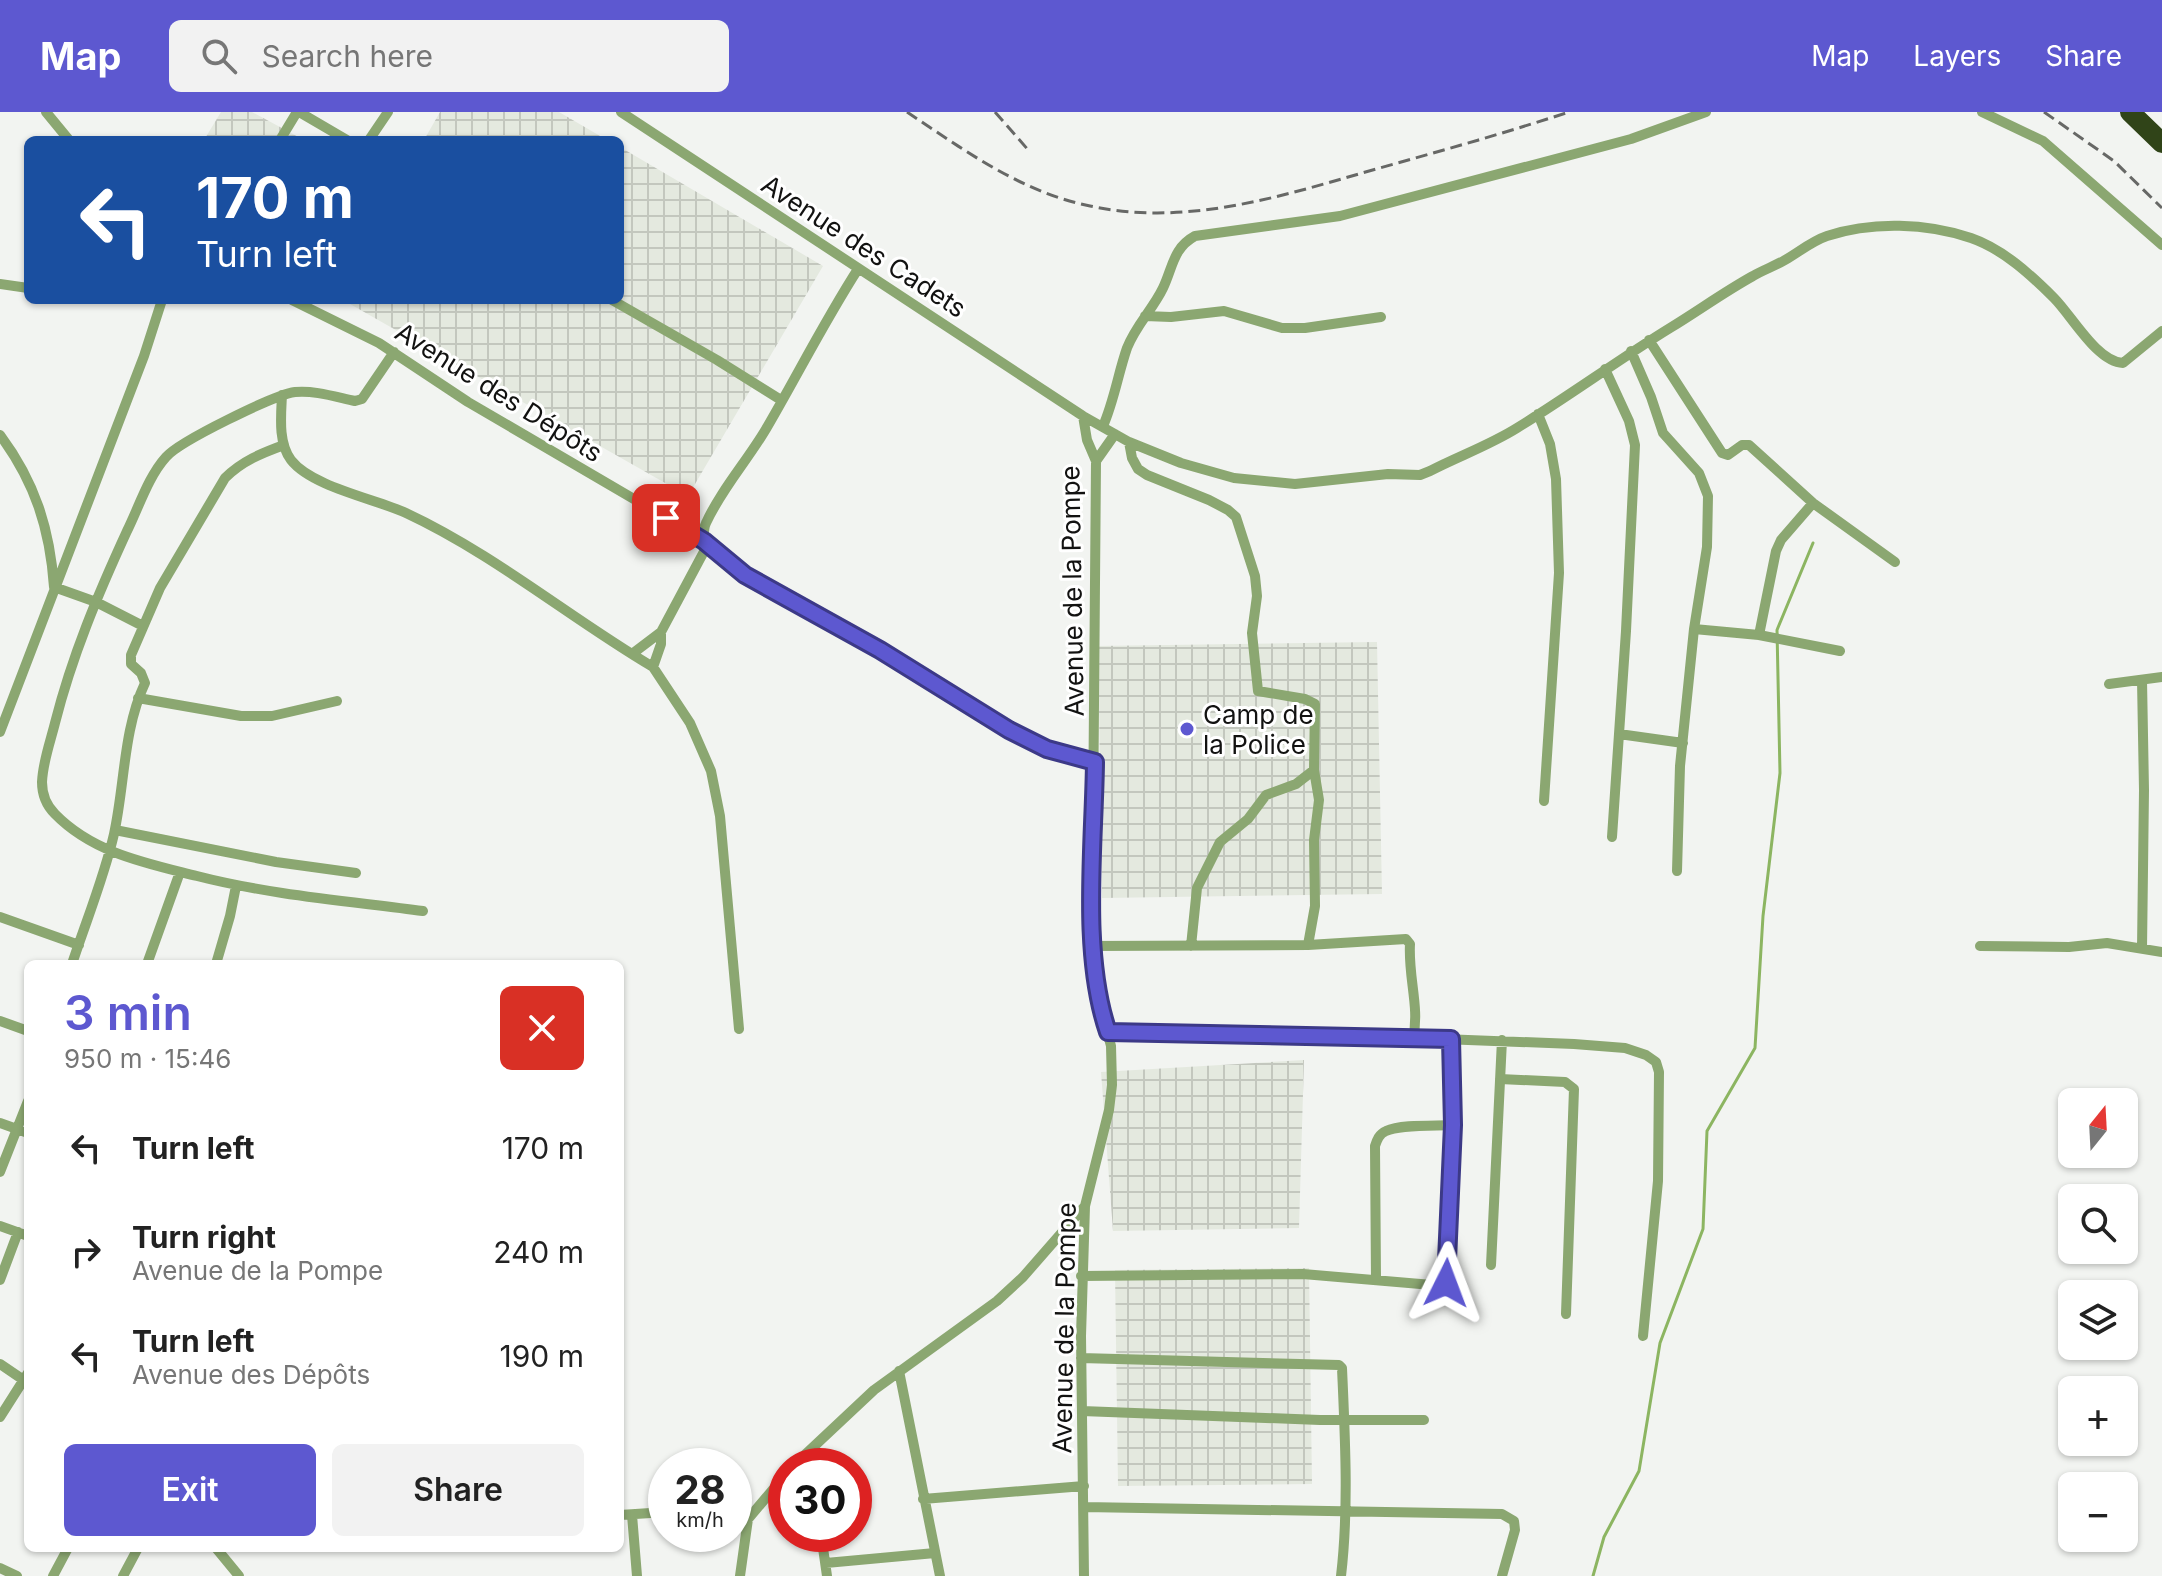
<!DOCTYPE html>
<meta charset="utf-8">
<style>
:root{--surface:#fff;--page:#f2f2f2;--text:#222;--muted:#767676;--accent:#5d58d0}
body{margin:0;font-family:Inter,sans-serif;background:var(--page);color:var(--text);height:100vh;display:flex;flex-direction:column;font-size:30px;white-space:nowrap}
*{box-sizing:border-box;margin:0}
p{font-size:26px;color:var(--muted)}
.icon{flex:none;width:44px;height:44px;fill:none;stroke:currentColor;stroke-width:2;stroke-linecap:round;stroke-linejoin:round}
.map{position:relative;flex:1;overflow:hidden}
.drawer{position:absolute;left:24px;top:848px;width:600px;height:592px;display:flex;flex-direction:column;background:var(--surface);border-radius:12px;box-shadow:0 2px 6px #0004}
.drawer>*{flex:none}
.top-card{position:absolute;left:24px;top:24px;width:600px;height:168px;border-radius:12px;box-shadow:0 2px 6px #0004;background:#1a4fa0;color:#fff;overflow:hidden}
.needle{width:52px;rotate:18deg}
.fabs{position:absolute;left:2058px;top:976px;display:grid;gap:16px}
.fabs a{display:grid;place-items:center;width:80px;height:80px;border-radius:12px;background:var(--surface);box-shadow:0 2px 6px #0004;font-size:40px}
.speed{position:absolute;left:648px;top:1336px;display:flex;gap:16px;font-size:40px;font-weight:700;text-align:center}
.speed>*{display:grid;place-content:center;width:104px;height:104px;border-radius:50%;background:var(--surface);box-shadow:0 2px 6px #0004;line-height:1}
.speed small{font-size:20px;font-weight:400}
.speed .limit{border:12px solid #d22;background:#fff;color:#111}
.pin{position:absolute;display:grid;place-items:center;width:68px;height:68px;color:#fff;margin:-34px;border-radius:16px;box-shadow:0 4px 12px #0006}
.me{position:absolute;width:88px;margin:-44px;rotate:3deg;stroke-linejoin:round;filter:drop-shadow(0 0 6px #0008)}
.turn{display:flex;align-items:center;gap:28px;height:168px;padding:0 40px;font-size:36px}
.turn .icon{width:104px;height:104px;stroke-width:2.5}
.turn b{display:block;font-size:56px;line-height:68px}
.round{display:grid;place-items:center;flex:none;width:84px;height:84px;border-radius:12px;background:var(--page)}
.summary{display:flex;align-items:center;justify-content:space-between;height:136px;padding:0 40px}
h1{font-size:48px;font-weight:600;line-height:60px;color:var(--accent)}
.button{display:flex;gap:16px;margin-top:auto;padding:16px 40px}
.button a{flex:1;height:92px;border-radius:12px;background:var(--accent);color:#fff;font-size:32px;font-weight:600;line-height:92px;text-align:center}
.button a+a{background:var(--page);color:var(--text)}
ul{padding:0;list-style:none}
li{display:flex;align-items:center;gap:24px;height:104px;padding:0 40px}
li div{flex:1}
li b{display:block;font-size:30px}
li em{font-style:normal}
header{display:flex;align-items:center;gap:48px;box-sizing:border-box;height:112px;padding:0 40px;background:var(--accent);color:#fff}
header strong{font-size:38px}
nav{display:flex;gap:44px;margin-inline-start:auto;font-size:28px}
.search{width:560px;height:72px;background:var(--page);display:flex;align-items:center;gap:20px;box-sizing:border-box;padding:0 28px;border-radius:12px;color:var(--muted);font-size:30px}
.map>svg:first-child{display:block}
</style>
<header>
<strong>Map</strong>
<div class="search"><svg class="icon" aria-label="search" viewBox="0 0 24 24"><circle cx="10" cy="10" r="6"/><path d="M15 15l6 6"/></svg>Search here</div>
<nav><a>Map</a><a>Layers</a><a>Share</a></nav>
</header>
<div class="map">
<svg width="2162" height="1464" viewBox="0 0 2162 1464">
<defs>
<pattern id="industrial-grid" width="8" height="8" patternUnits="userSpaceOnUse" patternTransform="scale(2)"><rect width="8" height="8" fill="#e4e9df"/><path d="M0 4h8M4 0v8" fill="none" stroke="#c3c7be"/></pattern>
</defs>
<rect width="100%" height="100%" fill="#f2f4f1"/>
<!-- industrial -->
<path fill="url(#industrial-grid)" d="M221,0H252L304,28H204Z
M440,0H559L607,28H424Z
M620,35L823,154L688,384L343,188H620Z
M1377,530L1382,782L1102,786L1098,534Z
M1304,948L1299,1116L1113,1119L1101,960Z
M1309,1156L1312,1372L1118,1374L1115,1158Z"/>
<g fill="none" stroke-linecap="round" stroke-linejoin="round">
<!-- stream -->
<path stroke="#8cb561" stroke-width="3" d="M1593,1464L1604,1425L1639,1359L1660,1231L1703,1117L1707,1019L1755,936L1763,804L1780,661L1777,518L1813,431"/>
<!-- street -->
<path stroke="#8ba771" stroke-width="10" d="M46,0L69,28
M299,0L347,28
M621,0L1083,304L1129,330L1181,351L1234,366L1295,372L1388,362L1420,363L1430,359C1459,344 1490,333 1517,316C1569,284 1618,248 1670,216C1698,199 1724,180 1753,164C1763,158 1775,154 1785,148C1799,140 1812,129 1827,124C1872,109 1927,111 1971,126C2003,137 2031,163 2054,186C2072,204 2097,250 2123,251L2162,219
M1982,0L2043,29L2162,133
M280,28L297,0
M369,28L388,0
M0,172L28,176
M292,188L379,231L468,290L692,421L745,463L880,538L1009,618L1047,637L1095,650
M612,188L717,248L781,288
M1145,204L1171,205L1224,199L1282,216H1305L1381,205
M1649,228L1722,341L1728,343L1742,333H1749L1813,391L1895,450
M1631,239L1651,285L1663,321L1699,361L1708,384L1707,435L1694,517L1680,654L1677,759
M394,240L362,287L355,289C336,285 314,278 295,280C274,283 180,329 166,345C148,365 139,395 127,419C98,482 72,544 55,611C50,631 43,649 42,670C42,683 46,693 55,702C93,741 146,751 197,764C271,783 348,789 423,799
M1605,257L1629,309L1635,333L1626,519L1612,725
M282,283C281,304 278,331 291,348C312,375 376,387 406,401C494,442 570,506 653,555L690,611L711,659L720,704L739,917
M1538,302L1550,332L1556,367L1559,461L1544,689
M1083,304L1087,328L1096,349L1092,834L1098,885L1111,934L1112,973L1109,998L1085,1094L1081,1224L1084,1464
M1103,314C1114,289 1118,262 1127,236C1136,213 1153,197 1163,176C1173,155 1173,136 1195,124L1340,104L1631,27L1706,0
M0,323C35,370 50,417 54,475L96,490L143,514
M1129,330L1132,346L1138,357L1147,363L1209,388L1228,398L1236,405L1255,464L1257,484L1252,521L1258,579L1305,587L1315,592L1314,658L1319,688L1314,728L1315,794L1308,833
M1096,349L1115,322
M704,429C704,422 703,417 706,411C721,378 747,349 766,317C797,264 824,210 858,157
M1694,517L1759,523L1840,539
M1759,523L1776,439L1781,428L1813,391
M632,542L661,520L708,432
M653,555L661,532V520
M2142,568L2144,678L2142,837
M2109,572L2162,565
M138,586L241,604H272L337,589
M0,620L144,244L162,188
M1619,622L1683,631
M115,718L276,750L356,761
M0,805L79,833
M1092,834L1308,833L1406,827L1410,832C1408,865 1420,896 1413,926
M1191,834L1197,776L1220,730L1248,707L1266,683L1296,672L1314,658
M1980,834L2069,835L2107,831L2162,840
M72,852C86,809 104,766 114,722C125,672 123,618 145,571L141,561L131,552V543L160,476L225,366C242,349 262,341 284,333
M147,852L180,760
M216,852L230,804L236,774
M0,909L28,919
M1108,920L1365,924L1574,932L1625,936L1646,943L1656,950L1659,960L1658,1069L1643,1224
M1500,967L1565,970L1574,977L1566,1202
M0,1011L28,1021
M0,1060L28,989
M0,1114L28,1124
M1491,1153L1502,928
M1081,1164L1303,1162L1444,1174L1446,1171L1453,1013L1451,927
M1376,1167L1375,1034C1377,1028 1379,1022 1386,1019C1401,1012 1435,1014 1453,1013
M0,1168L18,1120
M1081,1246L1339,1253L1342,1256C1345,1325 1349,1396 1341,1464
M0,1252L28,1271
M899,1259L940,1464
M1082,1299L1320,1308H1424
M0,1305L28,1261
M793,1354L874,1278L997,1189L1023,1165L1085,1094
M923,1387L1084,1374
M1084,1395L1502,1402L1514,1409L1515,1418L1502,1464
M620,1403L666,1400
M632,1403L637,1464
M734,1407H748
M821,1422L827,1464
M216,1436L239,1464
M826,1451L935,1441
M0,1456L17,1464
M53,1464L68,1436
M123,1464L138,1436
M740,1464L748,1407L786,1362"/>
<!-- highway -->
<path stroke="#304418" stroke-width="20" d="M2130,0L2162,31"/>
<!-- rail -->
<path stroke="#676866" stroke-width="3" stroke-dasharray="12 6" stroke-linecap="butt" d="M907,0C964,38 1021,80 1090,94C1188,115 1282,84 1376,57C1441,39 1505,21 1569,0
M995,0L1030,40
M2044,0L2114,49L2162,96"/>
</g>
<g fill="none" stroke-linecap="round" stroke-linejoin="round">
<defs>
<path id="route" d="M666,406L704,429L745,463L880,538L1009,618L1047,637L1095,650C1094,734 1081,841 1108,920L1451,927L1453,1013L1446,1171"/>
</defs>
<!-- route casing -->
<use href="#route" stroke="#3c3987" stroke-width="20"/>
<!-- route -->
<use href="#route" stroke="#5d58d0" stroke-width="14"/>
</g>
<!-- markers -->
<circle fill="#5d58d0" stroke="#fff" stroke-width="3" cx="1187" cy="617" r="8"/>
<g text-anchor="middle" dominant-baseline="central" stroke-width="6" stroke-linejoin="round" paint-order="stroke">
<!-- street labels -->
<g font-size="26" fill="#121211" stroke="#fff">
<text transform="translate(864 134) rotate(33)">Avenue des Cadets</text>
<text transform="translate(499 280) rotate(32)">Avenue des Dépôts</text>
<text transform="translate(1072 479) rotate(-91)">Avenue de la Pompe</text>
<text transform="translate(1064 1216) rotate(-89)">Avenue de la Pompe</text>
</g>
<!-- poi labels -->
<g font-size="26" fill="#121211" stroke="#fff" text-anchor="start">
<text x="1203" y="602">Camp de<tspan x="1203" dy="30">la Police</tspan></text>
</g>
</g>
</svg>
<div class="fabs">
<a><svg class="needle" viewBox="-14 -14 28 28"><path d="M0-13l5 13h-10z" fill="#e53935"/><path d="M0 13l5-13h-10z" fill="#767676"/></svg></a>
<a><svg class="icon" aria-label="search" viewBox="0 0 24 24"><circle cx="10" cy="10" r="6"/><path d="M15 15l6 6"/></svg></a>
<a><svg class="icon" aria-label="layers" viewBox="0 0 24 24"><path d="M12 4l9 5-9 5-9-5zM3 14l9 5 9-5"/></svg></a>
<a>+</a>
<a>−</a>
</div>
<div class="speed"><div>28<small>km/h</small></div><div class="limit">30</div></div>
<div class="pin" style="left:666px;top:406px;background:#d93025"><svg class="icon" aria-label="arrive" viewBox="0 0 24 24"><path d="M6 21V4h12l-3 4 3 4H6"/></svg></div>
<svg class="me" style="left:1446px;top:1171px" viewBox="-20 -20 40 40"><path d="M0-17L14 15 0 8-14 15z" fill="#5d58d0" stroke="#fff" stroke-width="4"/></svg>
<div class="top-card">
<div class="turn"><svg class="icon" aria-label="left" viewBox="0 0 24 24"><path d="M17 20v-9H6M10 6l-5 5 5 5"/></svg><div><b>170 m</b>Turn left</div></div>
</div>
<section class="drawer">
<div class="summary"><div><h1>3 min</h1><p>950 m · 15:46</p></div><a class="round" style="background:#d93025;color:#fff"><svg class="icon" aria-label="close" viewBox="0 0 24 24"><path d="M6 6l12 12M18 6L6 18"/></svg></a></div>
<ul>
<li><svg class="icon" aria-label="left" viewBox="0 0 24 24"><path d="M17 20v-9H6M10 6l-5 5 5 5"/></svg><div><b>Turn left</b></div><em>170 m</em></li>
<li><svg class="icon" aria-label="right" viewBox="0 0 24 24"><path d="M7 20v-9h11M14 6l5 5-5 5"/></svg><div><b>Turn right</b><p>Avenue de la Pompe</p></div><em>240 m</em></li>
<li><svg class="icon" aria-label="left" viewBox="0 0 24 24"><path d="M17 20v-9H6M10 6l-5 5 5 5"/></svg><div><b>Turn left</b><p>Avenue des Dépôts</p></div><em>190 m</em></li>
</ul>
<div class="button"><a>Exit</a><a>Share</a></div>
</section>
</div>
